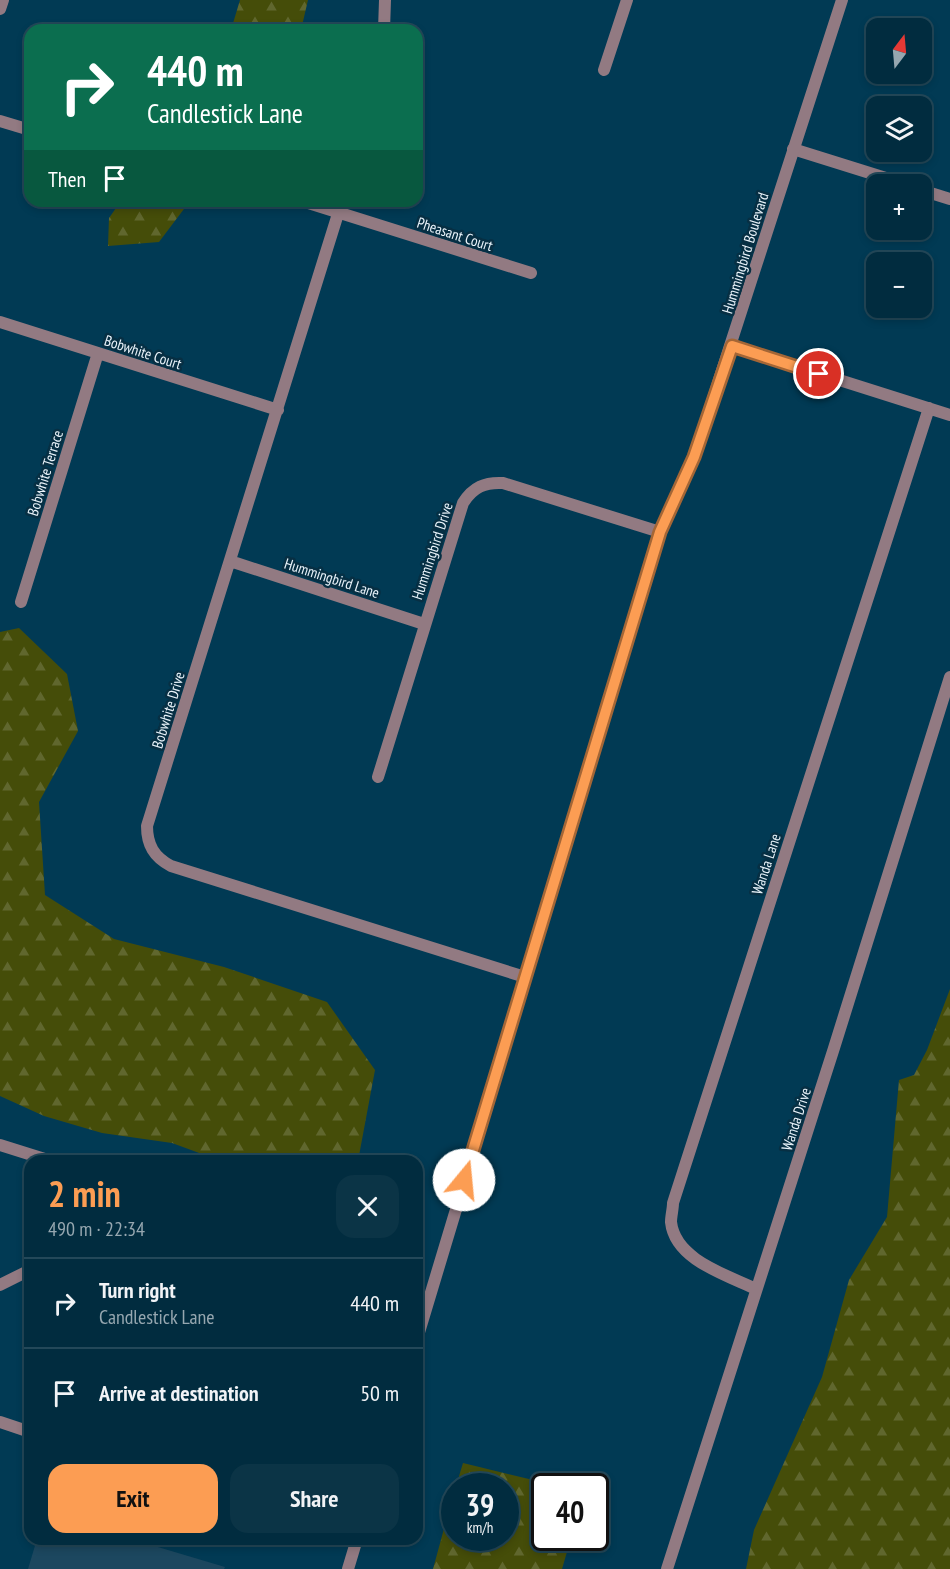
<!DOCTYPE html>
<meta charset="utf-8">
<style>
:root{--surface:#012c3f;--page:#0b3446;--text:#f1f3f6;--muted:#96a7b0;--line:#234859;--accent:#fc9d53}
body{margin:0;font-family:"PT Sans Narrow",sans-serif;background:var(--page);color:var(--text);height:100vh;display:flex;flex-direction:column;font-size:22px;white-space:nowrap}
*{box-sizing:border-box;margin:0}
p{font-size:20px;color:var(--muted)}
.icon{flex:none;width:33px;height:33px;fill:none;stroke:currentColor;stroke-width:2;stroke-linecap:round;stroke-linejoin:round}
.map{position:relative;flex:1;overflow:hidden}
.sheet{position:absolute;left:24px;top:1155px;width:399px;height:390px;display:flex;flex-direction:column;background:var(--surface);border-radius:18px;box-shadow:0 3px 9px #0003,0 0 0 2px var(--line)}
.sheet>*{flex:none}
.banner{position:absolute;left:24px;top:24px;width:399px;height:183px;border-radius:18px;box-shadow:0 3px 9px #0003,0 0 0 2px var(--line);background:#0b6e4f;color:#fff;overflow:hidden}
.needle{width:39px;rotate:16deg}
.fabs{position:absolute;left:866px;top:18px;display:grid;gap:12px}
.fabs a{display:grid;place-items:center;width:66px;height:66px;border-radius:12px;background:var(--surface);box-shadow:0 3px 9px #0003,0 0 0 2px var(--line);font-size:30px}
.speed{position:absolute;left:441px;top:1473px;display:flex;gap:12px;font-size:30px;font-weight:700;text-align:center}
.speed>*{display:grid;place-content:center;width:78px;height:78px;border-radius:50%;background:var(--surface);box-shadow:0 3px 9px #0003,0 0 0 2px var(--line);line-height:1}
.speed small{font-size:15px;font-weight:400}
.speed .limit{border:3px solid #111;border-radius:9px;background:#fff;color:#111}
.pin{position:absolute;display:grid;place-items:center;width:51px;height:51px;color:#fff;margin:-26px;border:3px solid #fff;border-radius:50%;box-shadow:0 2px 6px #0007}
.me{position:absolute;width:66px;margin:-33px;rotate:17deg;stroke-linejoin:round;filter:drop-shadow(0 0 4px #0008)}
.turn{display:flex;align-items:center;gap:21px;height:126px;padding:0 24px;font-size:27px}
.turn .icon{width:78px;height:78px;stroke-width:2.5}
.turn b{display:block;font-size:42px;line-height:51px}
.then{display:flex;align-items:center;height:57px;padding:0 24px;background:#0003;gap:12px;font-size:22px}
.round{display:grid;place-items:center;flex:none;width:63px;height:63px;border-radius:18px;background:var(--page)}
.overview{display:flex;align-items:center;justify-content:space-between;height:102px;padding:0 24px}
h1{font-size:36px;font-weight:700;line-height:45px;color:var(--accent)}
.primary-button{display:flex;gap:12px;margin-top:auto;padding:12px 24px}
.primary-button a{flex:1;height:69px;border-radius:18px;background:var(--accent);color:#111;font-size:24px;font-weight:700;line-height:69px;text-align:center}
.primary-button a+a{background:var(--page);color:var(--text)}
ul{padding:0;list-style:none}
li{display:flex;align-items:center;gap:18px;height:90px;padding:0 24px;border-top:2px solid var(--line)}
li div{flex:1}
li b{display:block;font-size:22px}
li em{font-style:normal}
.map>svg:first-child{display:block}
</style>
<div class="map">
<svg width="950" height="1569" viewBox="0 0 950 1569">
<defs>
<pattern id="forest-firs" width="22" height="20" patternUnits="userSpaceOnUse" patternTransform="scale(1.5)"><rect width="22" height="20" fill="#454d09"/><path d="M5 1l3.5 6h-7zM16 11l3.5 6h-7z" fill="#60672e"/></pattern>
</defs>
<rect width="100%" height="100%" fill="#013a54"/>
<!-- built -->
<path fill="#1c475f" d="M37,1539H131L225,1567L224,1569H28Z"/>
<!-- forest -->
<path fill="url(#forest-firs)" d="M240,0H308L301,30H231Z
M121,201H190L159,242L108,246L109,218Z
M19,628L67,674L78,731L39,802L45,895L114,939L224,967L327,1002L375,1070L358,1161H221L172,1143L102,1133L44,1116L0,1096V632Z
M950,989V1569H746L754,1530L822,1377L849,1280L887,1217L899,1080L914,1075L927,1050Z
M463,1463L558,1486H544V1538H571L562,1569H433L454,1492V1538H506V1486H456Z"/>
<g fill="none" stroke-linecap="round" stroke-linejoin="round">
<!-- minor -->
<path stroke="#927a82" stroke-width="12" d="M0,9L3,0
M384,30L385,0
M604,70L627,0
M0,121L30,130
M793,149L905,184
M921,190L950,199
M302,201L531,273
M342,201L147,826C147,845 154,857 171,866L525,977
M0,322L278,410
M732,346L950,415
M230,561L424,624
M21,602L98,353
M378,777L463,503C473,487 485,482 503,483L660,532
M0,1145L51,1161
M0,1285L30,1270
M756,1289C727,1275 675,1260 671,1222C671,1216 673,1209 673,1203L929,408
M0,1422L30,1432
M667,1569L834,1048L950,677"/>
<!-- tertiary -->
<path stroke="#927a82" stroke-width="12" d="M417,1339L660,532L694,457L842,0
M348,1569L357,1539"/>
</g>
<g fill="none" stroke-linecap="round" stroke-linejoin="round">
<defs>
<path id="route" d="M464,1180L660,532L694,457L732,346L819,374"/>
</defs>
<!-- route casing -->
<use href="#route" stroke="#a46636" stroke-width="15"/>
<!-- route -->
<use href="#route" stroke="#fc9d53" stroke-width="10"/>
</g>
<g text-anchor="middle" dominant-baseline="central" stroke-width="5" stroke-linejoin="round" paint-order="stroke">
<!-- street labels -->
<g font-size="15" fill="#eaf4fb" stroke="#072f43">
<text transform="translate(455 234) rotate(18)">Pheasant Court</text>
<text transform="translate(745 253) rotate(-73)">Hummingbird Boulevard</text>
<text transform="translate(143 352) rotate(18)">Bobwhite Court</text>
<text transform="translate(45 473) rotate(-73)">Bobwhite Terrace</text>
<text transform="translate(432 551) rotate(-72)">Hummingbird Drive</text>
<text transform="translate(332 578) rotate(18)">Hummingbird Lane</text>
<text transform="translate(168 710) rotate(-73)">Bobwhite Drive</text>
<text transform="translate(766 864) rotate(-72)">Wanda Lane</text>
<text transform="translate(796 1119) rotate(-72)">Wanda Drive</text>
</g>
</g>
</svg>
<div class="fabs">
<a><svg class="needle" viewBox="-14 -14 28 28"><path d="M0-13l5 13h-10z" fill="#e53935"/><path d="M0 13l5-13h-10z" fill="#96a7b0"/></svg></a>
<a><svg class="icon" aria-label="layers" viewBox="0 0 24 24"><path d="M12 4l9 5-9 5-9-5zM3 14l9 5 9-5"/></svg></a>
<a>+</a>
<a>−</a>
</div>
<div class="speed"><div>39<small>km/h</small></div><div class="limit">40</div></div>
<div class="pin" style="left:819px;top:374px;background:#d93025"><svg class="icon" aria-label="arrive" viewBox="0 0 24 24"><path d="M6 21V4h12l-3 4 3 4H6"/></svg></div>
<svg class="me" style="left:464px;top:1180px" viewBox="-20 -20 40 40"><circle r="19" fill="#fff"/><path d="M0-13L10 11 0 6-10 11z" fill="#fc9d53"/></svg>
<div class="banner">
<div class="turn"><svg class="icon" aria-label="right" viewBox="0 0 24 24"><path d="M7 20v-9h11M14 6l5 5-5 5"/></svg><div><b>440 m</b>Candlestick Lane</div></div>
<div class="then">Then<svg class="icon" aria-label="arrive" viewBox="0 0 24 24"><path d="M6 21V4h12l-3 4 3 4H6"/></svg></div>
</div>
<section class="sheet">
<div class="overview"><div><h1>2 min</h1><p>490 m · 22:34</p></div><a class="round"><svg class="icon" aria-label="close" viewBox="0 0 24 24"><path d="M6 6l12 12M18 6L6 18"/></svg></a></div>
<ul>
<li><svg class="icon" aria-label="right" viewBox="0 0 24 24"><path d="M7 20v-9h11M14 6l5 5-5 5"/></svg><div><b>Turn right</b><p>Candlestick Lane</p></div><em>440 m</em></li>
<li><svg class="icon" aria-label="arrive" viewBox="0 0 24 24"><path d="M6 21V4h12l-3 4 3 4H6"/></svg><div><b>Arrive at destination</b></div><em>50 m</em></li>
</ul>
<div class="primary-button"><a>Exit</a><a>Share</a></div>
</section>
</div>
